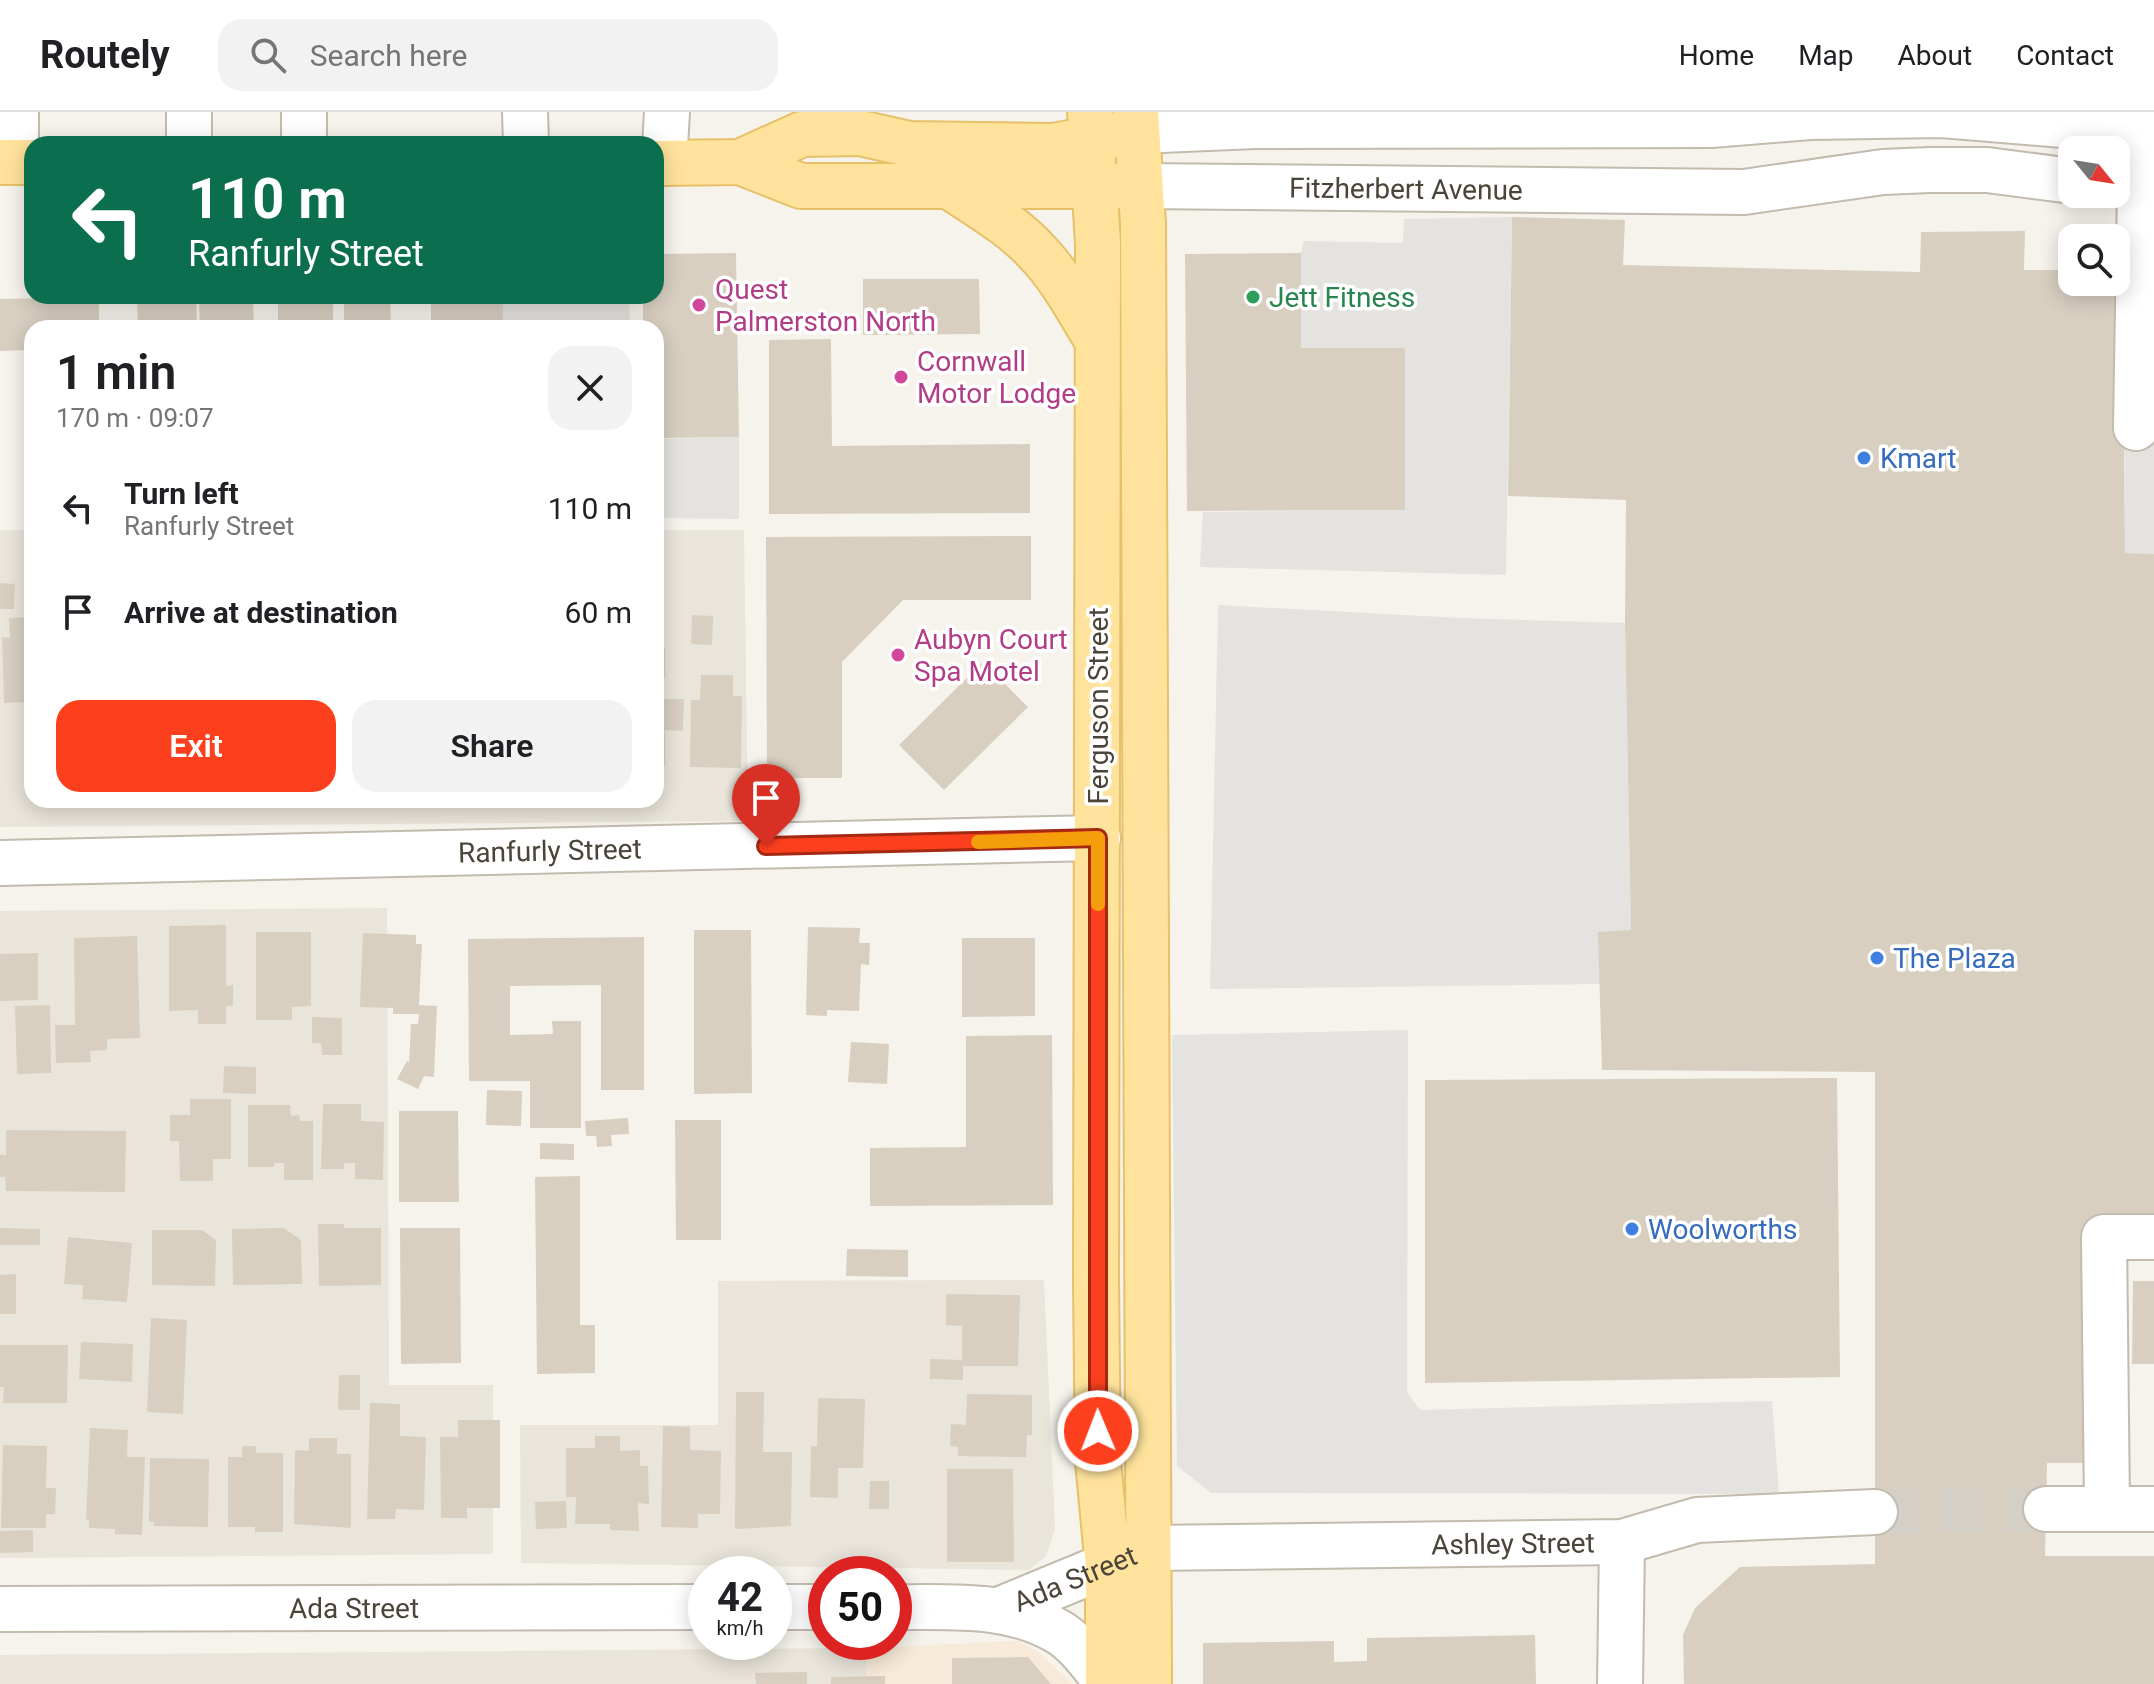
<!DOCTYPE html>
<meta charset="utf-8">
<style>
:root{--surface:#fff;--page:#f2f2f2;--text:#202124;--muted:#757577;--line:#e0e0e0;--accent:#fc3f1d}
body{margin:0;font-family:Roboto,sans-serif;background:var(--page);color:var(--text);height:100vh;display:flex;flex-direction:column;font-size:30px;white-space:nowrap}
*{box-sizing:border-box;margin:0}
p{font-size:26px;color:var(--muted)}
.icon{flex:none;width:44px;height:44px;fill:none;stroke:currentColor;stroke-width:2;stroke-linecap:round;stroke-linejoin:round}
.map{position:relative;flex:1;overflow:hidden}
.drawer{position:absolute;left:24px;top:208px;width:640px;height:488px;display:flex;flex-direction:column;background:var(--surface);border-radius:24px;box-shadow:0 4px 20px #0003}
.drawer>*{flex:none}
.guide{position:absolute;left:24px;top:24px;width:640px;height:168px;border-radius:24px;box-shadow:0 4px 20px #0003;background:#0b6e4f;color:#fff;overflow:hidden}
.needle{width:52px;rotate:120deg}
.tools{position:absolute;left:2058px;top:24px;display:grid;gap:16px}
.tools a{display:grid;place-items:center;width:72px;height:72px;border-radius:16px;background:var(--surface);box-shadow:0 4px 20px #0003;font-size:40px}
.speed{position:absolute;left:688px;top:1444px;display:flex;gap:16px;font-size:40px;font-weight:700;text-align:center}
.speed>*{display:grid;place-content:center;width:104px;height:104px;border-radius:50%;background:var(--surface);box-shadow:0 4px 20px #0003;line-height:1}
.speed small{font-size:20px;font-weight:400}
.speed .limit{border:12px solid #d22;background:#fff;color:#111}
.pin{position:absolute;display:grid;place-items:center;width:68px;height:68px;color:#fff;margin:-82px -34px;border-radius:50% 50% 50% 0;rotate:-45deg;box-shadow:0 0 8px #0007}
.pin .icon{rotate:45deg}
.me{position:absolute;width:88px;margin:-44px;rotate:359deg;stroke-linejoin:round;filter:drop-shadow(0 0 6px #0008)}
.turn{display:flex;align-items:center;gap:28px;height:168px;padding:0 32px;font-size:36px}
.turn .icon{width:104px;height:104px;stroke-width:2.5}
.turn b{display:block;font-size:56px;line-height:68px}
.round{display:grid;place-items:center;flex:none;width:84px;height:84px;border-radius:24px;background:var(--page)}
.overview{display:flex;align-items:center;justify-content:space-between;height:136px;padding:0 32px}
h1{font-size:48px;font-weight:600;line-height:60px}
.cta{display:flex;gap:16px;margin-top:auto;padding:16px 32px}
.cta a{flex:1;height:92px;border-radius:24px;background:var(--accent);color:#fff;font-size:32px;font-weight:600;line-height:92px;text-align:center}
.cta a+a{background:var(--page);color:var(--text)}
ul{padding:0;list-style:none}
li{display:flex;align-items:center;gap:24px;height:104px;padding:0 32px}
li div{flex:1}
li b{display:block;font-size:30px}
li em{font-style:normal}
header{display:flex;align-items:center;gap:48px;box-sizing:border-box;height:112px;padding:0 40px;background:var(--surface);border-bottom:2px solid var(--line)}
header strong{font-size:38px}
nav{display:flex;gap:44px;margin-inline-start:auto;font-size:28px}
.search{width:560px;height:72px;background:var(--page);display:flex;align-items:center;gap:20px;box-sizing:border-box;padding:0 28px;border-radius:24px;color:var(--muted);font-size:30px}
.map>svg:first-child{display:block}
</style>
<header>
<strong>Routely</strong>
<div class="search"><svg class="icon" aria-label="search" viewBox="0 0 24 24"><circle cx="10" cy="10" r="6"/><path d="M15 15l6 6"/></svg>Search here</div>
<nav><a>Home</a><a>Map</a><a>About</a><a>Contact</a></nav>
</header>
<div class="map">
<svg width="2154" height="1572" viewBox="0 0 2154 1572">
<rect width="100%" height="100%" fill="#f6f3ec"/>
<!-- residential -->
<path fill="#eae5da" d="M0,418H32V688H656V418H744L748,709L0,715Z
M387,796L389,1273H493V1442L0,1446V799Z
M1044,1168L1055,1417L1046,1444L1029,1458L521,1451L520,1313H718V1169Z
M866,1536L867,1572H0V1543Z"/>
<!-- commercial -->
<path fill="#f7ead8" d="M1018,1529L1037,1539L1073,1572H867L866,1536Z"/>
<!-- parking -->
<path fill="#e5e3e0" d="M1512,105L1506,463L1200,455L1203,400L1405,398V237L1301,236V141L1304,129L1403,131L1404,107Z
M503,184H629L630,216H503Z
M2154,301V442L2125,441L2124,302Z
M739,325V407L656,406V327Z
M1218,493L1460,506L1625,511L1631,818L1600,872L1210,877Z
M1408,918L1407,1280L1420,1298L1772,1289L1779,1382L1211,1381L1177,1354L1172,923Z"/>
<!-- building -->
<path fill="#d8cfc1" d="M1512,105L1625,108L1623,153L1920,160L1921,120L2025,119L2024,158H2072V170H2116V158H2122L2125,441L2154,442V1105L2095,1106L2094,1351H2047L2045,1444H2154V1572H1684L1683,1523L1695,1496L1740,1455L1875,1452V960L1602,958L1598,820L1631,818L1625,511L1626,388L1508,384Z
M736,141L739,325L656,326V216H643V190L636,189V184H656V142Z
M1301,141V236H1405V398L1187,399L1185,142Z
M863,167H979L980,222L863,223Z
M137,184H196L197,216H138Z
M199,184H253L254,216H200Z
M278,184H333V216H278Z
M344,184H390L391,216H344Z
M431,184H503V216H431Z
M99,185V216H32V238L0,239V187Z
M831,227L832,334L1030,332V401L769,402V228Z
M1031,424V488H903L842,550V666H767L766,425Z
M0,471L15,472L14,497H0Z
M692,503L713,504L712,533L691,532Z
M32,505V601H27V590L4,591L2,525L10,526L9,506Z
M665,536V566H656V537Z
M983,550L1028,595L944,678L899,633Z
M701,563H733V584H742L741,656L690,655L691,588H700Z
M656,587H684L683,619L665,618V654H656Z
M226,813V874L233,873V894H226V912H198V898L169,899V814Z
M808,815L860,816L859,831H870L869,853L861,852L859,899L827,898V904L806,903Z
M694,818H751L752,981L694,982Z
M256,820H311V894L292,895V908H256Z
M363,821L416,823V832H422L419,893L437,894L434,965L424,964L418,977L397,967L407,949L409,951L411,912H418L419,902H393V896L360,895Z
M137,824L140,926L107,927V938L90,939L91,950L56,951L55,913H75L74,826Z
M644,825V978H601V873L510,874V923L553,922L552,909H581V1016H530V969H469L468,827Z
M962,826H1035V904L962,905Z
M38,841V888L0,889V842Z
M50,893L51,961L17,962L15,894Z
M312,905L342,906V943H322L321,931H312Z
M1052,923L1053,1093L870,1094V1036L966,1035V924Z
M851,930L889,932L887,972L848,970Z
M224,954L256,955V982L223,981Z
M1837,966L1840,1265L1425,1271V968Z
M487,978L522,979L521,1014L486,1013Z
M190,987H231V1047H213V1069H180L179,1029H170V1003H190Z
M323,992H361V1009L384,1010L383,1068L355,1067V1051H344V1057H321Z
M248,993H290L291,1004L299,1003L300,1009H313V1068H284V1051H274V1055H248Z
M399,999H458L459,1090H399Z
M628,1006L629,1022L611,1023L612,1034L597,1035L596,1024H586L585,1009Z
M675,1008H721V1128H676Z
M6,1018L126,1019L125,1080L6,1079L5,1065H0V1043H6Z
M540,1031L574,1032V1048L540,1047Z
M580,1064V1213H595V1261L537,1262L535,1065Z
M318,1112H344V1116H381V1173L319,1174Z
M0,1116L40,1117V1133H0Z
M284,1116L301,1128L302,1172L233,1173L232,1117Z
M400,1116H460L461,1251L401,1252Z
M152,1118H202L216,1128L215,1174L152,1173Z
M68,1125L132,1131L127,1190L82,1187L83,1173L64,1172Z
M847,1137L908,1138V1165L846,1164Z
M16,1162V1202H0V1163Z
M2133,1169H2154V1252H2132Z
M946,1182L1020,1183L1018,1254H963V1268L930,1267V1247L962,1248V1214L946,1213Z
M151,1206L187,1208L183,1302L147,1300Z
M81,1230L133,1232L132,1270L79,1267Z
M0,1233H68L67,1291H3L4,1275H0Z
M339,1263H360V1298H338Z
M736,1280H764L763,1340H792L791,1414L735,1417Z
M967,1282L1032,1283V1323H1027L1026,1345L958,1344V1335L950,1334L951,1312L966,1313Z
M818,1286L865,1287L863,1356H838V1386L810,1385L811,1334H817Z
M370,1291L400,1292V1324L426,1325L424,1398L396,1397L395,1407H367Z
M458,1308H500V1396H467V1406H441L440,1325H458Z
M663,1314L690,1315V1338L721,1339L720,1402H698V1416L661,1415Z
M90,1316L128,1318L127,1345H145L142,1423L115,1422V1417L89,1416V1408H86Z
M595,1324H620V1339L640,1338V1354H648L649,1392L638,1391L639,1419L610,1418V1412H575L576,1385H566V1336H595Z
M309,1326H337V1342H351V1416L294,1412L295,1338L309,1339Z
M3,1333L47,1334L46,1376H56L55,1402H46V1416H1Z
M242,1334H256V1341H283V1420H255V1415H228V1345H242Z
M150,1346L209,1347L208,1415L154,1414V1410H149Z
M947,1357H1013L1014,1450H947Z
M870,1369H889V1397H869Z
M566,1389L567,1416L536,1417L535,1390Z
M33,1418V1440L0,1441V1419Z
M1535,1523L1536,1572H1203V1531L1334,1529V1550L1367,1549V1526Z
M1028,1545L1051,1572H952V1546Z
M807,1560V1572H756L755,1561Z
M885,1564V1572H831V1565Z"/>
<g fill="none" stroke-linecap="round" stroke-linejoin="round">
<!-- minor-tunnel -->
<path stroke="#d4d0c8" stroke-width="44" stroke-dasharray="44 22" stroke-linecap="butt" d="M1875,1400L2046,1397"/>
<defs>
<g id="minor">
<path d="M189,0V32"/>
<path d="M525,0L526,32"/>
<path d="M1137,19L1256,14L1711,13L1810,5L1942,3L2086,15H2154"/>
<path d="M304,32V0"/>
<path d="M16,50V0"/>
<path d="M664,51L667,0"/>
<path id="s1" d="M1140,74L1744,80L1883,60L1930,58H1987L2072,69"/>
<path d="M2136,316L2141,15"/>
<path id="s2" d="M0,751L1098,726"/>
<path d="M2107,1396L2104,1125H2154"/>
<path d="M2046,1397H2154"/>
<path d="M774,1495H826"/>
<path d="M894,1495C949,1496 1007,1490 1057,1519C1077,1530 1093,1554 1108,1572"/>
<path id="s3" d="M0,1497L706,1495"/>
<path id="s4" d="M1001,1497L1149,1436L1622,1430L1697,1408L1875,1400"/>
<path d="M1620,1572L1622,1430"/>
</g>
<path id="major" d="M1090,0L1098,132L1096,1170L1098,1349L1108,1455V1572
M1136,0L1143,112L1149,1572
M0,50H32
M740,50L801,74H1125
M656,51L740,50L802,22L860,21L909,32L1053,34L1119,22
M949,74C979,94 1014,114 1038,141C1062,166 1079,199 1097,228"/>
</defs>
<!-- minor casing -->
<use href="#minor" stroke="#c2bbae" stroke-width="48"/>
<!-- major casing -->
<use href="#major" stroke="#e6c16a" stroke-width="48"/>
<!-- minor -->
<use href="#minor" stroke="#fff" stroke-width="44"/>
<!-- major -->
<use href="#major" stroke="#ffe39c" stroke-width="44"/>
</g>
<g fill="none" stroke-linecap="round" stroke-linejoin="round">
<defs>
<path id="route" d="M766,734L1098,726V1319"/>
</defs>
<!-- route casing -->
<use href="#route" stroke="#a42913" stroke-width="20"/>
<!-- route -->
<use href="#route" stroke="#fc3f1d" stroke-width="14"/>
<!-- slow -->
<path stroke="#f59e0b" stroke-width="14" d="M978,730L1098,726V792"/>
</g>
<!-- markers -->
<circle fill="#2e9e5b" stroke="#fff" stroke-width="3" cx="1253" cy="185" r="8"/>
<g fill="#d1479c" stroke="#fff" stroke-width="3">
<circle cx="699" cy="193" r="8"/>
<circle cx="901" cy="265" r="8"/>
<circle cx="898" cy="543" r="8"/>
</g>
<g fill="#3f7fe0" stroke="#fff" stroke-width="3">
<circle cx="1864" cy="346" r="8"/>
<circle cx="1877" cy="846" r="8"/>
<circle cx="1632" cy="1117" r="8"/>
</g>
<g text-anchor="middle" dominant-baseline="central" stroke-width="7" stroke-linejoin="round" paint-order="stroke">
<!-- street labels -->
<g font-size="28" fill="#4b4439" stroke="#fff">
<text stroke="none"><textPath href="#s1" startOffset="266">Fitzherbert Avenue</textPath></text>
<text transform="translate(1098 594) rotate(-90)">Ferguson Street</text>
<text stroke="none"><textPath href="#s2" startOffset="550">Ranfurly Street</textPath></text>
<text stroke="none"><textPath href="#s4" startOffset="524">Ashley Street</textPath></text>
<text stroke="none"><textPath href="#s4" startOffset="80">Ada Street</textPath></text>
<text stroke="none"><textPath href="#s3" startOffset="354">Ada Street</textPath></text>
</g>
<!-- hotel labels -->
<g font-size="28" fill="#b23c85" stroke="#fff" text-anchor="start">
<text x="715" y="177">Quest<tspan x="715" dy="32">Palmerston North</tspan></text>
<text x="917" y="249">Cornwall<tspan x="917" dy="32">Motor Lodge</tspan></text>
<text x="914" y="527">Aubyn Court<tspan x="914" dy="32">Spa Motel</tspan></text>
</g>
<!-- leisure labels -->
<g font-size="28" fill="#27864d" stroke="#fff" text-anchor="start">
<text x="1269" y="185">Jett Fitness</text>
</g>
<!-- shop labels -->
<g font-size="28" fill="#366cbe" stroke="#fff" text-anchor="start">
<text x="1880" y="346">Kmart</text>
<text x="1893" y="846">The Plaza</text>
<text x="1648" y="1117">Woolworths</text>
</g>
</g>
</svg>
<div class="tools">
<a><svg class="needle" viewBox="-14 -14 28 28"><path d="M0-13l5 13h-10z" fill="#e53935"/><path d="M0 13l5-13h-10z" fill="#757577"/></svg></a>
<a><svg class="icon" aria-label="search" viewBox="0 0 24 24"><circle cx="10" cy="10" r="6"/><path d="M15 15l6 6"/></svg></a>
</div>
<div class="speed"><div>42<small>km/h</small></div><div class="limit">50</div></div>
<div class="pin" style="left:766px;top:734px;background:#d93025"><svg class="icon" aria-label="arrive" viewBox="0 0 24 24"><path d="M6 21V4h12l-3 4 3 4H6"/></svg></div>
<svg class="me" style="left:1098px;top:1319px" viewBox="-20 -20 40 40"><circle r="17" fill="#fc3f1d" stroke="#fff" stroke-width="3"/><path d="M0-11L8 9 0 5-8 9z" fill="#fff"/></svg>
<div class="guide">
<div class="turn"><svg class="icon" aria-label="left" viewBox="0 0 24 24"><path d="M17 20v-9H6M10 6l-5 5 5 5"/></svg><div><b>110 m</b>Ranfurly Street</div></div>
</div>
<section class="drawer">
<div class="overview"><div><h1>1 min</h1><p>170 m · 09:07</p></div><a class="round"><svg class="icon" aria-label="close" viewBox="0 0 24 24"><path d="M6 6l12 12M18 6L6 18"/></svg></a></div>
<ul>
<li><svg class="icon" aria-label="left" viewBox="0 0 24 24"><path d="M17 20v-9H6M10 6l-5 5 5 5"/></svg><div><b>Turn left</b><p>Ranfurly Street</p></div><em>110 m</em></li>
<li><svg class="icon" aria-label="arrive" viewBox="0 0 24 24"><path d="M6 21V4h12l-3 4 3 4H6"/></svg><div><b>Arrive at destination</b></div><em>60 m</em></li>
</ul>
<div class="cta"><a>Exit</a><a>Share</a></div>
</section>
</div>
